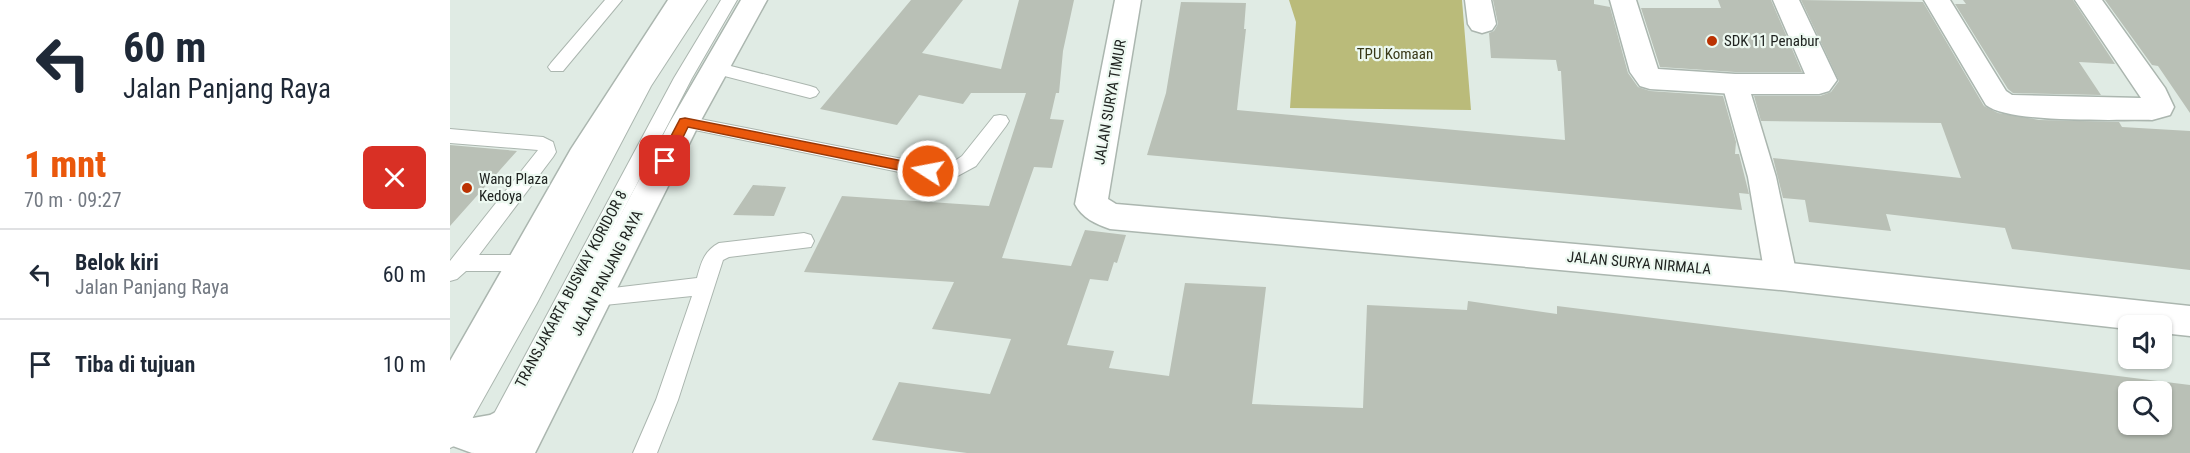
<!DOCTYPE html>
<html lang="id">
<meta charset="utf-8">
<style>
:root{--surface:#fff;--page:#f2f2f3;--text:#1f2937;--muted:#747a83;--line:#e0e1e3;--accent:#ea580c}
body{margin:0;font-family:"Roboto Condensed",sans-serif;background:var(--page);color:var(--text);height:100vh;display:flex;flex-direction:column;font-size:22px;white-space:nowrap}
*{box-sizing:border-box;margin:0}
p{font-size:20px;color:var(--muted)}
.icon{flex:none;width:33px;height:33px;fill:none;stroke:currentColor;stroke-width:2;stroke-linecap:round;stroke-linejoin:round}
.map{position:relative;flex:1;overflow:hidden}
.sheet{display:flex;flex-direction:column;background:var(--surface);width:450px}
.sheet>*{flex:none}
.top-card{background:#fff;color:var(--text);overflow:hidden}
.tools{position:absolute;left:1668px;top:315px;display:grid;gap:12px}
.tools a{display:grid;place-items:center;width:54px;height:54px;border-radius:9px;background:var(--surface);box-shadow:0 2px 4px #0004;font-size:30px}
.pin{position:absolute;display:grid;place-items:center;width:51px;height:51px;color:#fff;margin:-26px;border-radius:12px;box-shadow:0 3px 9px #0006}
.me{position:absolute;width:66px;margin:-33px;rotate:281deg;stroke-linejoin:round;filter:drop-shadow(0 0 4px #0008)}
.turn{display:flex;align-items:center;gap:21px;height:126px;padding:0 24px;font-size:27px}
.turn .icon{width:78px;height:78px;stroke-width:2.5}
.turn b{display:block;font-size:42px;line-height:51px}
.round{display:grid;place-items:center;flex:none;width:63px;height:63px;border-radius:9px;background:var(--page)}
.headline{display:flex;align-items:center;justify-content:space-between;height:102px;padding:0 24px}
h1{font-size:36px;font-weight:800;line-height:45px;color:var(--accent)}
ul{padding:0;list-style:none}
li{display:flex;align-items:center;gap:18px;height:90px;padding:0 24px;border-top:2px solid var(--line)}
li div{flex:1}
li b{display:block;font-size:22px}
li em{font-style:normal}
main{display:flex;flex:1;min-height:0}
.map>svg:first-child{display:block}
</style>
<main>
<section class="sheet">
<div class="top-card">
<div class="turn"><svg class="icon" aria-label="left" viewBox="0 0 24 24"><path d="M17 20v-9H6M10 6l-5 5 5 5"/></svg><div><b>60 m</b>Jalan Panjang Raya</div></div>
</div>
<div class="headline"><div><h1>1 mnt</h1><p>70 m · 09:27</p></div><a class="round" style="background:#d93025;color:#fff"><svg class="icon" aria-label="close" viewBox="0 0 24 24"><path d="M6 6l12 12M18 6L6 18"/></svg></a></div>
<ul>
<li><svg class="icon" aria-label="left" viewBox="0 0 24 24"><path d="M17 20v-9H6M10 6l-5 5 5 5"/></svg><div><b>Belok kiri</b><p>Jalan Panjang Raya</p></div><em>60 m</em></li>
<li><svg class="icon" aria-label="arrive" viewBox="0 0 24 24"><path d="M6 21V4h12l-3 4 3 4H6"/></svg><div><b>Tiba di tujuan</b></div><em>10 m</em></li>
</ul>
</section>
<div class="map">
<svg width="1740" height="453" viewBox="0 0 1740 453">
<rect width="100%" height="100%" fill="#e0ebe4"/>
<!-- green -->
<path fill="#babb7a" d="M839,0H1012L1021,110L840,108L846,22Z"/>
<!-- building -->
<path fill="#b9c0b6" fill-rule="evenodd" d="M461,0H513L472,53L551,69L569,0H624L613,51L609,93H606L600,119L614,120L602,168L584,167L552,258L621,266L635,230L676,235L667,263L664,262L658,281L640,279L617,345L664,351L659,368L719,376L735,283L816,287L802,404L913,408L917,305L1017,310L1018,301L1107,314V306L1740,385V453H517L422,440L449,382L540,394L561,339L482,329L504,282L354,272L392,196L539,206L576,93H521L513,104L469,95L447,125L370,109ZM1678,392H1712V424H1678Z
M1043,0H1144V4L1160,7L1178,73L1188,87L1200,91L1273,96L1286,142L1285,154H1289L1299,194L1289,193L1292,210L697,155L716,93L731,2L796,3L794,29H796L787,110L1115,140L1111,71H1108L1106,60L1041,58L1039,33L1044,31L1048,24Z
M1268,0H1321L1352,72H1285L1210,67L1191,8H1271Z
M1351,0L1473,2L1534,106L1548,113L1590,120L1669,122L1672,127L1740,131V270L1562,249L1555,228L1436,214L1441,231L1359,222L1355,200L1333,198L1323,158L1511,178L1491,123L1311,121L1304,96H1370L1381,92L1389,81Z
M1513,0H1623L1665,64L1629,62L1651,95L1563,93L1558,89L1505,4H1516Z
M1655,0H1740V113L1708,66L1702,65Z
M0,145L67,151L0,226Z
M303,185L336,187L324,216L283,215Z"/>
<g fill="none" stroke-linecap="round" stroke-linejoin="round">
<defs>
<path id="service" d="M155,0H172L113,71H101L98,67L101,63Z
M241,0H257L201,86L87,303L8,444L0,448V416L73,291L184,84Z
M271,0H287L242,78L47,453H23L224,78Z
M265,62L360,86L366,88L369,92L366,96L360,98L259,72L256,68L259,64Z
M550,115L556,116L559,121L556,126L526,166L502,179L478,178L235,128L229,127L226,122L229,117L235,116L478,164L499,165L512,156L544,116Z
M0,129L93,137L103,142L106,152L103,157L29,255H72L79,257L82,263L79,269L72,271H16L7,279L0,281V261L88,150L0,143Z
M354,233L361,235L364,241L361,247L279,257L273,260L228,400L207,453H183L206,400L242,296L145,306L138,303L135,297L138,291L247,278C251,263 254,251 269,243Z"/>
<path id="pedestrian" d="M1285,75L1294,77L1298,84L1326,177L1347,276L1342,285L1331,289L1320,285L1315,276L1298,177L1272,84L1276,77Z"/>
<path id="minor" d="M665,0H691L658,199L666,204L1331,262L1740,306V336L1712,333V326H1678V329L1331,290L660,229C646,224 632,218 625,204Z
M1015,0H1041L1046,24L1042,30L1032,33L1022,30L1018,24Z
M1160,0H1186L1208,69L1285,74H1355L1323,0H1349L1387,80L1379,91L1369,94H1285L1200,89L1190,86L1180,72Z
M1474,0H1500L1556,91L1562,95L1691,98L1625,0H1652L1715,88L1724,107L1720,115L1702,120C1667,119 1560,124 1536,105Z"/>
<path id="primary" d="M218,0H245L144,163L11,409L23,418L40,415L73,398L220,122L291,0H317L250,122L85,453H45L48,448L22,453L0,445V361L121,149Z"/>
</defs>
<!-- service casing -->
<use href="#service" stroke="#abb6af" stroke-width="2"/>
<!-- pedestrian casing -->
<use href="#pedestrian" stroke="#abb6af" stroke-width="3"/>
<!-- minor casing -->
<use href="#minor" stroke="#abb6af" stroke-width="3"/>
<!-- primary casing -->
<use href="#primary" stroke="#abb6af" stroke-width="3"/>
<!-- service -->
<use href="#service" fill="#fff" fill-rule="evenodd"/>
<!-- pedestrian -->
<use href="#pedestrian" fill="#fff" fill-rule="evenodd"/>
<!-- minor -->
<use href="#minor" fill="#fff" fill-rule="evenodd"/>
<!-- primary -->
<use href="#primary" fill="#fff" fill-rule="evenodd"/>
</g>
<!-- route -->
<path fill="#ea580c" stroke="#983908" stroke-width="1.5" d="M235,118L478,166L485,171L478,176L238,127L220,164H210L208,161L230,119Z"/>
<!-- markers -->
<g fill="#bb3202" stroke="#edf9f1" stroke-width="2">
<circle cx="1262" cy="41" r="6"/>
<circle cx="17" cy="188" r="6"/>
</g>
<g text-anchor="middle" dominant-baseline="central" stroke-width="4.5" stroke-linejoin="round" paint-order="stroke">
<!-- poi labels -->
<g font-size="15" fill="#202421" stroke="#edf9f1" text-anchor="start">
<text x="1274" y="41">SDK 11 Penabur</text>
<text x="29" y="179">Wang Plaza<tspan x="29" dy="17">Kedoya</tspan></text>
</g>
<!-- park labels -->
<g font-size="15" fill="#393918" stroke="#edf9f1">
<text x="945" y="54">TPU Komaan</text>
</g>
<!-- street labels -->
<g font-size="15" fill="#202421" stroke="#edf9f1">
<text transform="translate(660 102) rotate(-80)">JALAN SURYA TIMUR</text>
<text transform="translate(1189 263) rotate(5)">JALAN SURYA NIRMALA</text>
<text transform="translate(157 273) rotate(-63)">JALAN PANJANG RAYA</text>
<text transform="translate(121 289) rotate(-62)">TRANSJAKARTA BUSWAY KORIDOR 8</text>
</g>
</g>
</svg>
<div class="tools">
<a><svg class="icon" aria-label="sound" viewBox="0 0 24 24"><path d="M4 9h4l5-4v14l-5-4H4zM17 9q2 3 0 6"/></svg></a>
<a><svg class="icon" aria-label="search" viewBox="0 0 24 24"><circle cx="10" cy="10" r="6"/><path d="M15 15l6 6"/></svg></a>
</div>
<div class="pin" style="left:215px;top:161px;background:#d93025"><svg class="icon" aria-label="arrive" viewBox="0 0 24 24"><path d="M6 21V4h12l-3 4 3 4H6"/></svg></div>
<svg class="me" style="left:478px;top:171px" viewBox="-20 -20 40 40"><circle r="17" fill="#ea580c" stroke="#fff" stroke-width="3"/><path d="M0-11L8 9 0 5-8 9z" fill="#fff"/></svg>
</div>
</main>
